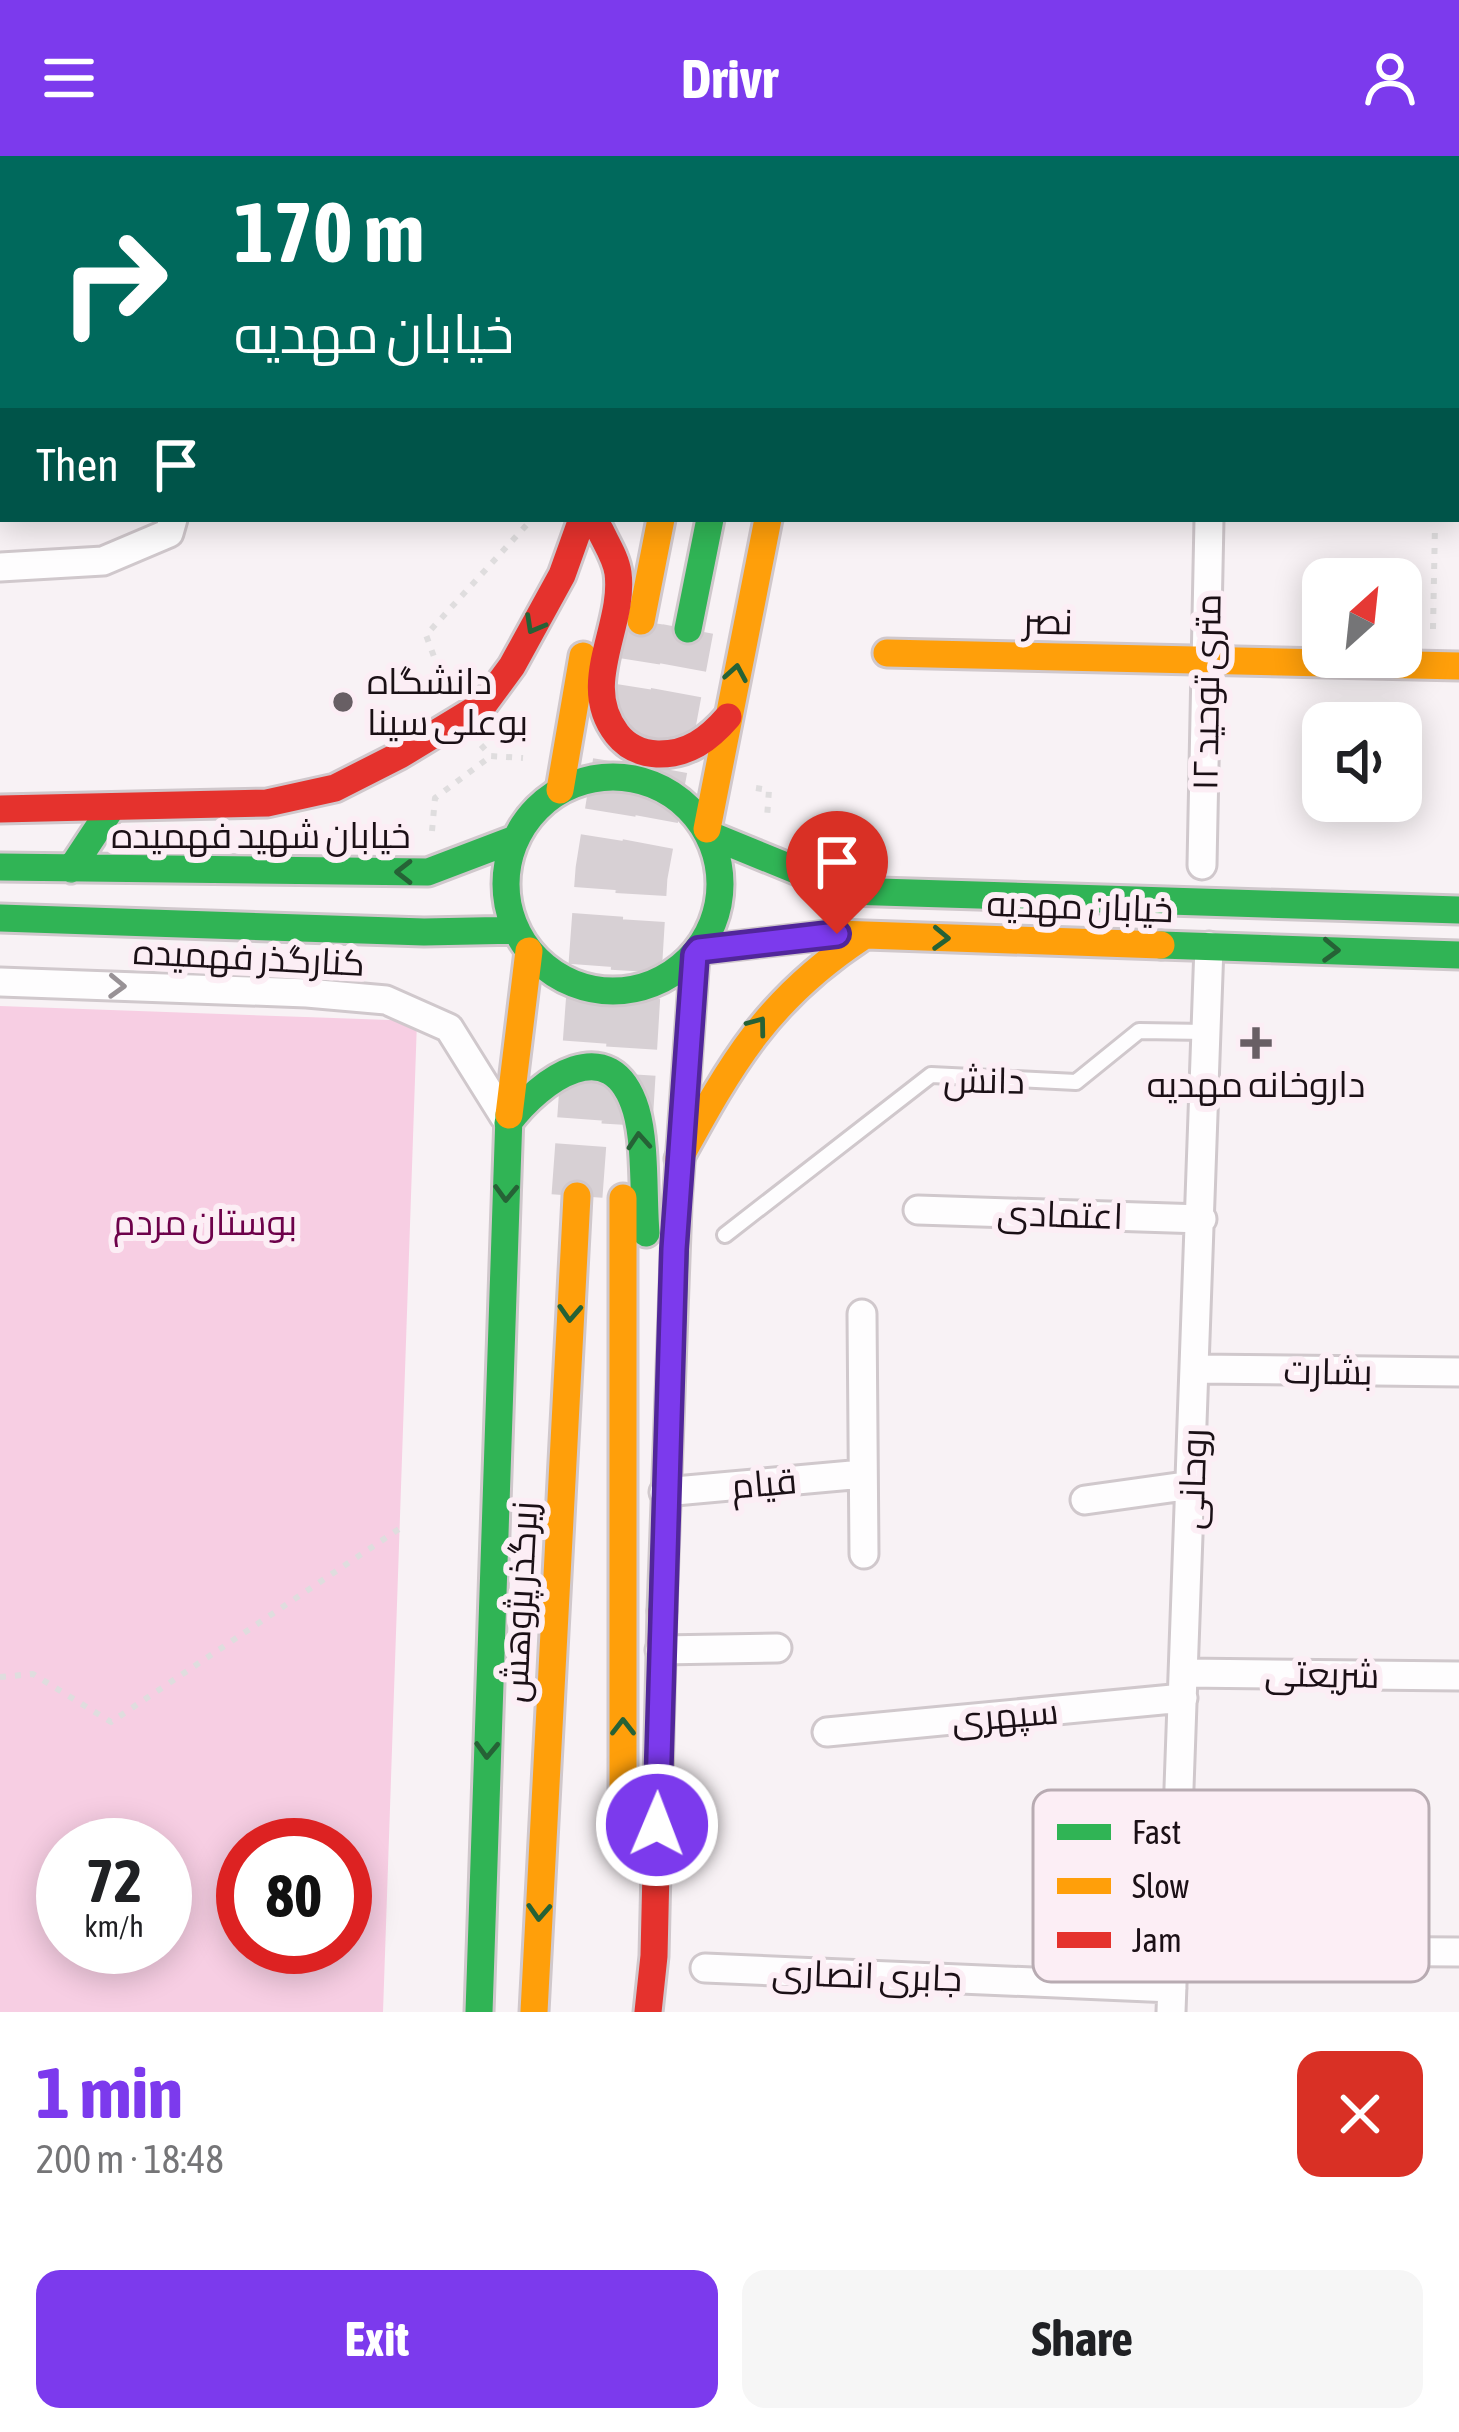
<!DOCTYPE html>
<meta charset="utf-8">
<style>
:root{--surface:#fff;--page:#f6f6f6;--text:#202124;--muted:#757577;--accent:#7c3aed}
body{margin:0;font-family:"Asap Condensed",Cairo,sans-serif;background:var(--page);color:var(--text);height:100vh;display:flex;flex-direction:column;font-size:45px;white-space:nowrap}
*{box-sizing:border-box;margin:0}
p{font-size:39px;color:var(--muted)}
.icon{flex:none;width:66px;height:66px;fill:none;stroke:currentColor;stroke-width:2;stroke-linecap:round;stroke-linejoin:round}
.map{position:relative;height:1856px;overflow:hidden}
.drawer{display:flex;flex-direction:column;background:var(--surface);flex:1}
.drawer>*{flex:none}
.hud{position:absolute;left:0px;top:0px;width:1461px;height:366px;box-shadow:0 6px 30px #0003;background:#00695c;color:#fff;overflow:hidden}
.needle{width:78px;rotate:27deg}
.buttons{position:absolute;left:1302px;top:402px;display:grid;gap:24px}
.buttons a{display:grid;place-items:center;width:120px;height:120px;border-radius:24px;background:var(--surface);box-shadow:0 6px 30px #0003;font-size:60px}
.speed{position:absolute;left:36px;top:1662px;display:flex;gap:24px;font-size:60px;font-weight:700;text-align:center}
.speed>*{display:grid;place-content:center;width:156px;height:156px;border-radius:50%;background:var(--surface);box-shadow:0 6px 30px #0003;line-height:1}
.speed small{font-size:30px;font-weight:400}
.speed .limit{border:18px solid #d22;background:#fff;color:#111}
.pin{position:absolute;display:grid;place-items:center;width:102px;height:102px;color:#fff;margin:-123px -51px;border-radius:50% 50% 50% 0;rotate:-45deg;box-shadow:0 0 12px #0007}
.pin .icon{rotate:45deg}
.me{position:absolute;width:132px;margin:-66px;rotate:1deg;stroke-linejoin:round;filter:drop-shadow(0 0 9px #0008)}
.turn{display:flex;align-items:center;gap:42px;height:252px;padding:0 36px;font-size:54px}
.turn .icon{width:156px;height:156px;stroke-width:2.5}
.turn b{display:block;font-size:84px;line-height:102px}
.then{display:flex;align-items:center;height:114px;padding:0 36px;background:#0003;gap:24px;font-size:45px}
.round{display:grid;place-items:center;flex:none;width:126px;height:126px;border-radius:24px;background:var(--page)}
.head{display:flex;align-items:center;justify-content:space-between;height:204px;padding:0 36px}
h1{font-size:72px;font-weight:700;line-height:90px;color:var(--accent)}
.primary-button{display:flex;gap:24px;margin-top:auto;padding:24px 36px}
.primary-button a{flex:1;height:138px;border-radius:24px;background:var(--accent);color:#fff;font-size:48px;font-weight:700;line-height:138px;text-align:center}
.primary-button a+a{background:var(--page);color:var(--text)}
header{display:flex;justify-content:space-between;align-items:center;height:156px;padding:0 36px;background:var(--accent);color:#fff;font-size:54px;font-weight:700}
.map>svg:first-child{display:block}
</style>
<header><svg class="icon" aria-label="menu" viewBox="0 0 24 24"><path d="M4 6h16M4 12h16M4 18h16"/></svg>Drivr<svg class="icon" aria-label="person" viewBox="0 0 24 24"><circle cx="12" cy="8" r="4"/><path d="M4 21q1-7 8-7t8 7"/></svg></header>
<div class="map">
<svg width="1459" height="1856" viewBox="0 0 1459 1856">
<rect width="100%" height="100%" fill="#f8f2f5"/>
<!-- green -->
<path fill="#f7cee3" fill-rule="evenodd" d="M0,850L417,865L383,1856H0ZM63,1689H165V1791H63ZM243,1689H345V1791H243Z"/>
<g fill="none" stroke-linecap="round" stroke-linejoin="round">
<!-- highway-tunnel -->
<path stroke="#d7d0d4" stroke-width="51" stroke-dasharray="51 26" stroke-linecap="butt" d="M627,969L642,720L688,473
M577,1040L601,714L641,465"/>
<defs>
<path id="lane" d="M1017,3V0
M725,1079L931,919L1076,926L1139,875L1207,876"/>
<path id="street" d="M175,0L176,3
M419,0V3
M268,3L269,0
M1217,3V0
M1458,155H1459
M0,411L103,405L169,377L173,363
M1202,709L1209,363
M0,826L307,837L386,844L449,872L504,960
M918,1054L1202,1063
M862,1158L864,1398
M1196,1213L1459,1216
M664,1336L863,1318
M1085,1344L1192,1329
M660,1494L777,1492
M1184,1517L1459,1520
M827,1576L1183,1542
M1174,1794L1459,1796
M705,1812L1172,1832
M1171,1856L1209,790"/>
<path id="fast" d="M672,3L673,0
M688,473L710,363
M506 728a107 107 0 1 1 214 0a107 107 0 1 1-214 0Z
M710,679L847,735L1459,754
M0,711L428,716L515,683
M71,713L112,651
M0,762L424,776L516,774
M1161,789L1459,799
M508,967C540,924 611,872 636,954C646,988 643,1041 646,1077
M662,1455L677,1049L695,799
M479,1856L509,959"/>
<path id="slow" d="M780,0V3
M845,0V3
M641,465L661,363
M887,497L1459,510
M560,634L583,500
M707,673L768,363
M699,794L837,778L1161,789
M509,959L529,795
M679,1003C732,906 768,843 862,781
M623,1042V1669
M534,1856L577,1040"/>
<path id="jam" d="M734,3L735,0
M600,374C606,387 616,402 618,417C625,471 578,528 617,578C627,591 642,597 657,598C688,599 709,583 728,561
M0,653L267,647L335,632L400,599L484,548L512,510L562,419L582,363
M648,1856L654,1800L662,1455"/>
</defs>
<!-- lane casing -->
<use href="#lane" stroke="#d0c8cc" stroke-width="20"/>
<!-- street casing -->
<use href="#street" stroke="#d0c8cc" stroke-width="33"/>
<!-- fast casing -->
<use href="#fast" stroke="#d0c8cc" stroke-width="33"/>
<!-- slow casing -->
<use href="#slow" stroke="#d0c8cc" stroke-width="33"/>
<!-- jam casing -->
<use href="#jam" stroke="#d0c8cc" stroke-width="33"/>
<!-- path -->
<path stroke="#dfddde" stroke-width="6" stroke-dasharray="6 9" stroke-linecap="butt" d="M618,3V0
M1433,473L1435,369
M444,528L426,479L532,363
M481,589L491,600L523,602
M756,632L769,634L767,662
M432,675L435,642L491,600
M0,1521L33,1518L111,1566L399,1373"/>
<!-- lane -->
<use href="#lane" stroke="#fefdfe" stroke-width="14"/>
<!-- street -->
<use href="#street" stroke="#fefdfe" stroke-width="27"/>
<!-- fast -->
<use href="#fast" stroke="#30b455" stroke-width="27"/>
<!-- slow -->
<use href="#slow" stroke="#ff9f0a" stroke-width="27"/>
<!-- jam -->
<use href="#jam" stroke="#e5322d" stroke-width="27"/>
</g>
<!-- one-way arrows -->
<defs><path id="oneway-chevron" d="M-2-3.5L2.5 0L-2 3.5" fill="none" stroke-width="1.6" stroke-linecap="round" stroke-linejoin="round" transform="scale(3)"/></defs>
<g stroke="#266236">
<use href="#oneway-chevron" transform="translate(534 469) rotate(119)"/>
<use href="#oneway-chevron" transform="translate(736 517) rotate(-80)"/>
<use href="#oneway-chevron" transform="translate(404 716) rotate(-180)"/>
<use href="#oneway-chevron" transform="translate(941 782) rotate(2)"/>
<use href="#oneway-chevron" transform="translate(1331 794) rotate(2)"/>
<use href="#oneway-chevron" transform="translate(758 869) rotate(-53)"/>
<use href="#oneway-chevron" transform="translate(639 985) rotate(-94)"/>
<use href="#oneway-chevron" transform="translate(506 1037) rotate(92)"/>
<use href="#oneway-chevron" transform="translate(570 1157) rotate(93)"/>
<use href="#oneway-chevron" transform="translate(623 1571) rotate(-90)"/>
<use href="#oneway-chevron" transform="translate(487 1594) rotate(92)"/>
<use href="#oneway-chevron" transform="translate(539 1756) rotate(93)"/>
</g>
<use stroke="#989296" href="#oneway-chevron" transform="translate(117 830) rotate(2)"/>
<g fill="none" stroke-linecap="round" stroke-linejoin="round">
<defs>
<path id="route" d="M657,1669L674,1093L695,799L699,794L837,778"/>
</defs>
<!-- route casing -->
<use href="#route" stroke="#51269a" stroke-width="30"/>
<!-- route -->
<use href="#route" stroke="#7c3aed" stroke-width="21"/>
</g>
<!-- markers -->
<g fill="#685f64" stroke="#fceef5" stroke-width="4.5">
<circle cx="343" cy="546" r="12"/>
<path d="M1250 869h12v12h12v12h-12v12h-12v-12h-12v-12h12z"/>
</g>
<g text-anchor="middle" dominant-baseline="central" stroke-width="12" stroke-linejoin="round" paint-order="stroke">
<!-- street labels -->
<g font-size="36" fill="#1b1016" stroke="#fceef5">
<text transform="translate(1048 465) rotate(1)">نصر</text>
<text transform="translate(1206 536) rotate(-89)">۱۲ متری توحید</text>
<text x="261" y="679">خیابان شهید فهمیده</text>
<text transform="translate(1080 750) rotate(2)">خیابان مهدیه</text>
<text transform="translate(249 801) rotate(3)">کنارگذر فهمیده</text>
<text transform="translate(984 924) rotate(1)">دانش</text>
<text transform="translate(1060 1058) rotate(2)">اعتمادی</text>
<text transform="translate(1328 1215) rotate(1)">بشارت</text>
<text transform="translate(1192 1323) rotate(-88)">روحانی</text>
<text transform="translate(764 1327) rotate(-5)">قیام</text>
<text transform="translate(519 1446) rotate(-87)">زیرگذر پژوهش</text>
<text transform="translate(1322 1518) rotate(1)">شریعتی</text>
<text transform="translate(1005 1559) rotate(-5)">سپهری</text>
<text transform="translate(867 1819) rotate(2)">جابری انصاری</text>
</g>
<!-- poi labels -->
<g font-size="36" fill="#1b1016" stroke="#fceef5" text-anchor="start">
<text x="367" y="525">دانشگاه<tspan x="367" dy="41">بوعلی سینا</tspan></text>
<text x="1256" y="928" text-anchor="middle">داروخانه مهدیه</text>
</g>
<!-- park labels -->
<g font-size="36" fill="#6d014a" stroke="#fceef5">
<text x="205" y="1066">بوستان مردم</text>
</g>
</g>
<!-- legend -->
<rect x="1033" y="1634" width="396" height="192" rx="18" fill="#fceef5" stroke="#b8abb2" stroke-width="3"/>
<rect x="1057" y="1668" width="54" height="16" fill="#30b455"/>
<rect x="1057" y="1722" width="54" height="16" fill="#ff9f0a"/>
<rect x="1057" y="1776" width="54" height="16" fill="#e5322d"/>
<g font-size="33" fill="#1b1016">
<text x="1132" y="1688">Fast</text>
<text x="1132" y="1742">Slow</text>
<text x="1132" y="1796">Jam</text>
</g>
</svg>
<div class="buttons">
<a><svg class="needle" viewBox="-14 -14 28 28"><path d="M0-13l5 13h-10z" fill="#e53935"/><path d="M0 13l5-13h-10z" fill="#757577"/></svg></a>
<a><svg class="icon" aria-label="sound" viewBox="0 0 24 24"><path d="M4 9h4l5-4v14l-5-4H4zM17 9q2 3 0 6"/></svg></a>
</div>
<div class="speed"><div>72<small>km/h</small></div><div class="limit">80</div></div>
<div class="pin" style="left:837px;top:778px;background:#d93025"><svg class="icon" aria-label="arrive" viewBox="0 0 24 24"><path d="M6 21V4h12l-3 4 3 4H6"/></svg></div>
<svg class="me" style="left:657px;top:1669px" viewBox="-20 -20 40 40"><circle r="17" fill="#7c3aed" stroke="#fff" stroke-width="3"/><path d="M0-11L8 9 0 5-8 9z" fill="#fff"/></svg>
<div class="hud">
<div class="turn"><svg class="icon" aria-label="right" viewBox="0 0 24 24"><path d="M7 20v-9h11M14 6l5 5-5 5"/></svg><div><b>170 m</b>خیابان مهدیه</div></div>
<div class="then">Then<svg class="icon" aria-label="arrive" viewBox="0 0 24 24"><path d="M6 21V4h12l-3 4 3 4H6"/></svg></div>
</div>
</div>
<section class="drawer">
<div class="head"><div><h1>1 min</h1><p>200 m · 18:48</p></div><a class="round" style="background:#d93025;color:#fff"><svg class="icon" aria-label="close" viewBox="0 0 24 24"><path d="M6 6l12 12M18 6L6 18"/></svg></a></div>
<div class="primary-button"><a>Exit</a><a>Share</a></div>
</section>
